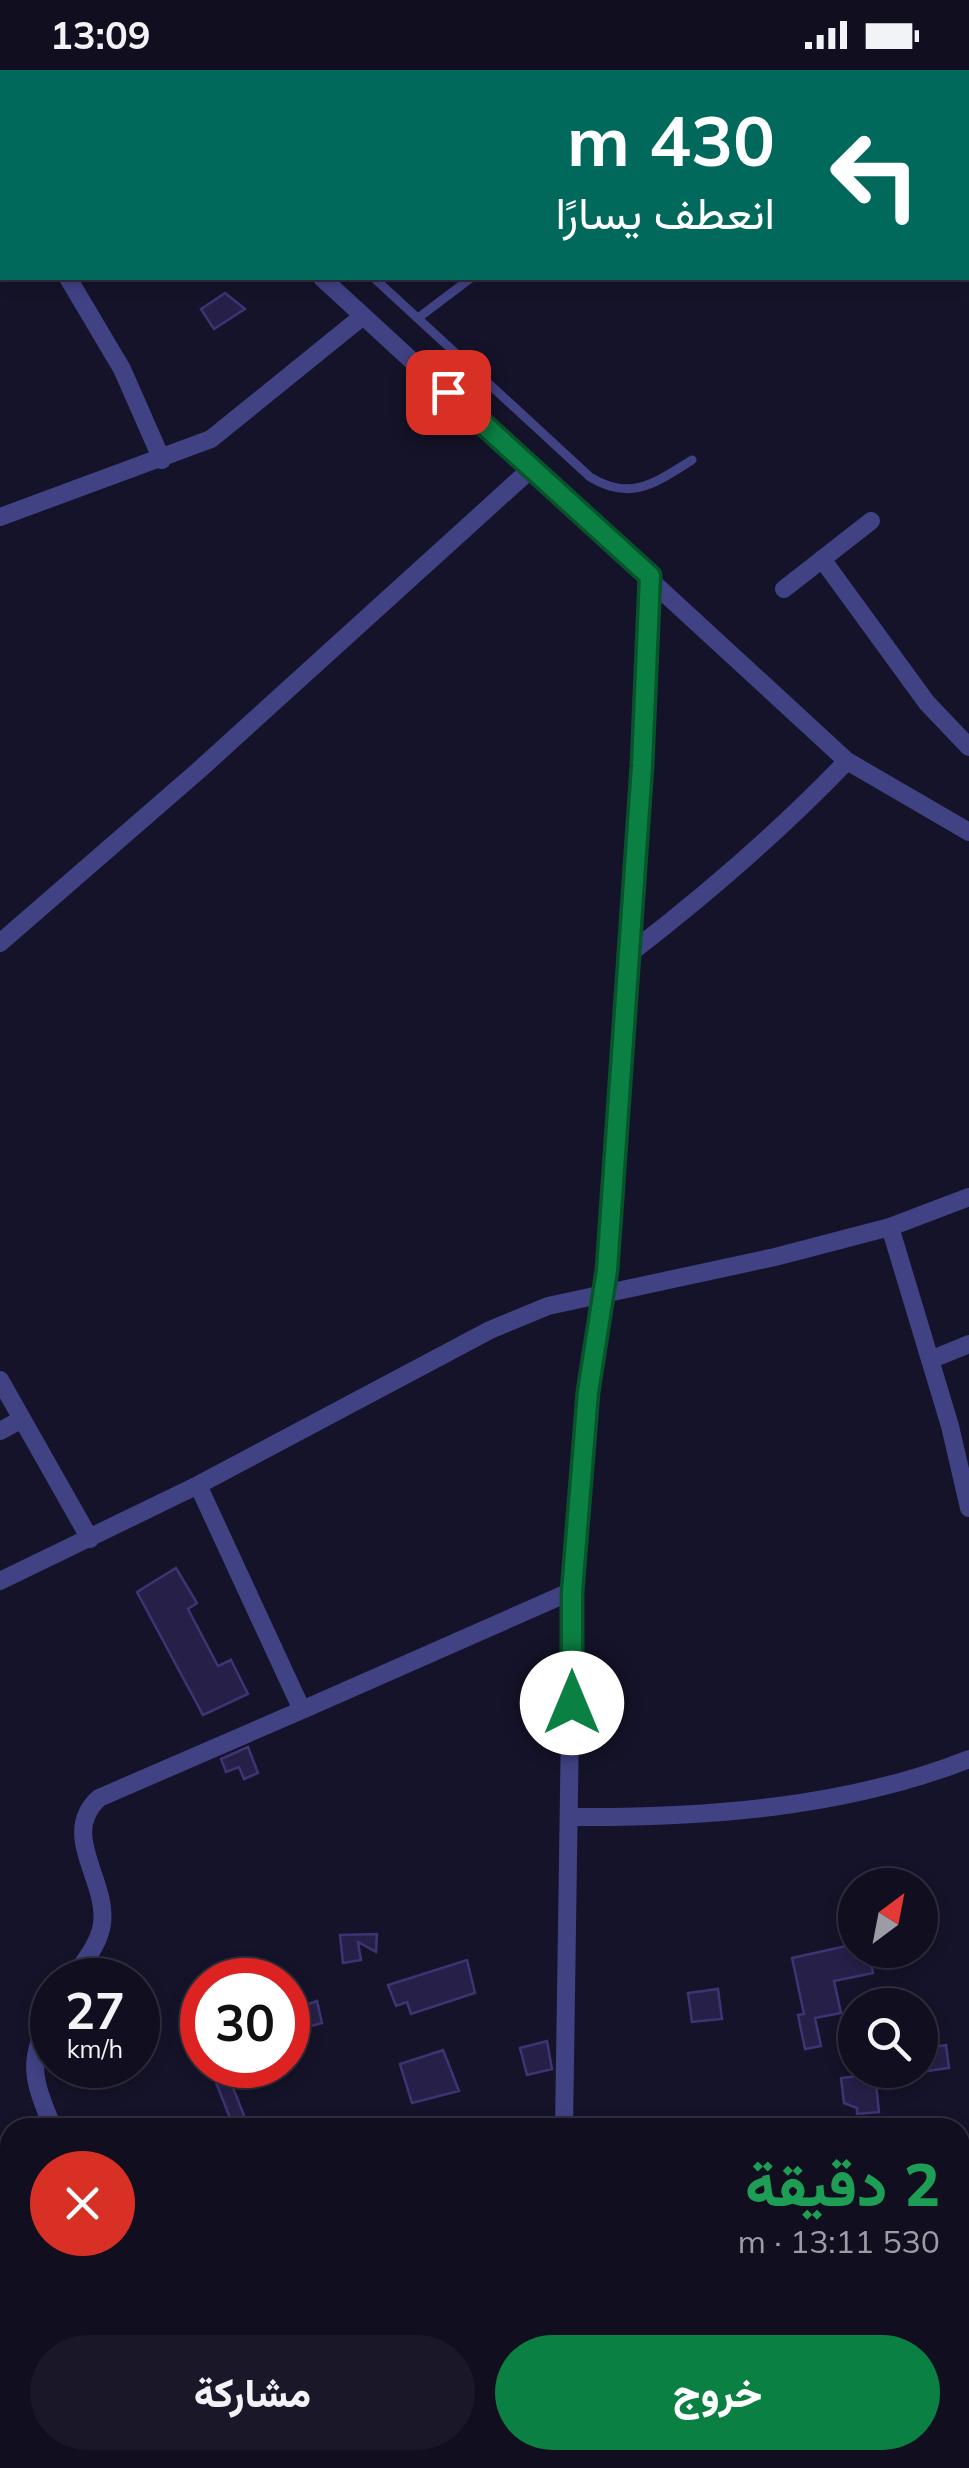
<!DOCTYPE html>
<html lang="ar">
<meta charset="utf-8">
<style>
:root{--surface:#100e1f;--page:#191728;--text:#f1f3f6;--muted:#9c9ca4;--line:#302e3d;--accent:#0b8043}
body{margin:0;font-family:Mulish,Vazirmatn,sans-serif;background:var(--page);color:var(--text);direction:rtl;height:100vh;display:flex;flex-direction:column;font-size:38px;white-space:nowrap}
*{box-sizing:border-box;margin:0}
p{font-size:32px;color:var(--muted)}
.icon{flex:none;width:55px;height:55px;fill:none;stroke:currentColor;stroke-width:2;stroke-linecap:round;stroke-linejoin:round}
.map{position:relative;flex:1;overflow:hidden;direction:ltr}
.panel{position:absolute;left:0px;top:2048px;width:970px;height:352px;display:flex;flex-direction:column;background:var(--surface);border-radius:30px 30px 0 0;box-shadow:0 5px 15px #0003,0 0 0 2px var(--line);direction:rtl}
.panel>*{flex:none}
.banner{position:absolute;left:0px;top:0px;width:970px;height:210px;box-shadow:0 5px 15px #0003,0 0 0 2px var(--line);direction:rtl;background:#00695c;color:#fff;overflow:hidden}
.needle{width:65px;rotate:32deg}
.tools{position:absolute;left:838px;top:1798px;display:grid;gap:20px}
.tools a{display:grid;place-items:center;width:100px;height:100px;border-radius:50%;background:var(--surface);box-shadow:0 5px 15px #0003,0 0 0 2px var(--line);font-size:50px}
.speed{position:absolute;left:30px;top:1888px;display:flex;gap:20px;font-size:50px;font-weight:700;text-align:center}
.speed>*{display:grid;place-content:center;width:130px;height:130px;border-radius:50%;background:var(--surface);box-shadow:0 5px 15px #0003,0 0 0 2px var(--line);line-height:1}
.speed small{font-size:25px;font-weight:400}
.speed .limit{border:15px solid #d22;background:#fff;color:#111}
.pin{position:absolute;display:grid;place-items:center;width:85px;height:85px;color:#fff;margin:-42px;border-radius:20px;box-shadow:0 5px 15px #0006}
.me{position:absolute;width:110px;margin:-55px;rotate:0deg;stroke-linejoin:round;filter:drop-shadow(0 0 8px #0008)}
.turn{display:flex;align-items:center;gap:35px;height:210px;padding:0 30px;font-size:45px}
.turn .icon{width:130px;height:130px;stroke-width:2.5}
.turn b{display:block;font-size:70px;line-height:85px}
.round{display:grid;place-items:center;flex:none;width:105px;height:105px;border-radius:52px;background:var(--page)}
.overview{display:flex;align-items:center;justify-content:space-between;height:170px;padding:0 30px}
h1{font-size:60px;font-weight:800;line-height:75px;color:#1e9e55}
.action{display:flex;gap:20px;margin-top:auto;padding:20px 30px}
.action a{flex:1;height:115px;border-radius:60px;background:var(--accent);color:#fff;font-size:40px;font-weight:800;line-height:115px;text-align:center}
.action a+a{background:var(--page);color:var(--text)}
.status{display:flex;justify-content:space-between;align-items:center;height:70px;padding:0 50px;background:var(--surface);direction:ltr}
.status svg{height:28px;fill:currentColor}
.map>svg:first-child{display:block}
</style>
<div class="status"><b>13:09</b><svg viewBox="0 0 49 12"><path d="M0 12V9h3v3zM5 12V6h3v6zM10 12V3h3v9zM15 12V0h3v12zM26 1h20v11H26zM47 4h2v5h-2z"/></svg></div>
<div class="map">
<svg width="969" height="2398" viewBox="0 0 969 2398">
<rect width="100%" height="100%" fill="#151329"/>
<!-- building -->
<path fill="#262049" stroke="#3d3473" stroke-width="2.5" d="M225,223L245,239L214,259L201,239Z
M176,1498L197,1533L188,1539L218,1596L231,1590L248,1624L203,1645L137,1522Z
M248,1677L258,1703L244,1709L239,1697L226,1702L221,1689Z
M377,1864L376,1882L358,1872L361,1890L343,1893L340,1865Z
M855,1874V1880H868L873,1903L834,1911L841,1943L815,1948L821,1976L805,1979L798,1945L804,1944L792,1888Z
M467,1890L475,1923L411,1944L407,1932L396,1936L388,1915Z
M718,1919L722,1949L692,1952L688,1923Z
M317,1931L322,1953L289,1962L288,1941Z
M933,1967L934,1977L946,1975L949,1998L920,2002V1969Z
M547,1971L552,1999L527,2005L520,1978Z
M443,1980L459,2021L412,2033L400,1994Z
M209,1995H224L249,2058H234Z
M875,2004L879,2042L857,2044V2038L844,2033L841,2008Z"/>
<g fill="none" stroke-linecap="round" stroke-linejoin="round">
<!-- service -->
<path stroke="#414284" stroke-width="9" d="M150,0L152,2
M927,0L929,2
M968,50L969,51
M374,208L590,407C631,432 655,413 692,390
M418,248L471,208"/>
<!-- minor -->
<path stroke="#414284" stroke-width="18" d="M97,0L100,2
M0,168L2,167
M68,208L122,299L162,390
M322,208L847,691L969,762
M0,447L211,369L363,246
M822,489L927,633L969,677
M784,519L871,451
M0,873L198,701L532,398
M629,884C707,824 779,762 847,691
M890,1157L950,1356L969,1438
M930,1290L969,1274
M0,1310L90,1469
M0,1361L22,1349
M198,1415L302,1640L572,1521
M0,1511L198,1415L490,1260L548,1236L775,1187L890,1157L969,1127
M571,1747C703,1748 845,1738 969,1689
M71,1910C83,1893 99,1875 102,1854C108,1810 59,1764 99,1728L302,1640
M52,1944C26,1993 33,2009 53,2058
M564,2058L572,1521L588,1322L605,1222L642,696L650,506
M960,2296L969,2286
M960,2336L969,2360
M197,2390L201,2398
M301,2390L304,2398
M547,2398L548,2390
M862,2398L870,2390"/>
</g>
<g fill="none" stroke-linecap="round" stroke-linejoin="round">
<defs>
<path id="route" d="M448,322L650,506L642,696L607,1200L588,1322L572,1522V1633"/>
</defs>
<!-- route casing -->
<use href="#route" stroke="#07532c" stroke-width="25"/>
<!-- route -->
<use href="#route" stroke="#0b8043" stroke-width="18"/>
</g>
</svg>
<div class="tools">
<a><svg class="needle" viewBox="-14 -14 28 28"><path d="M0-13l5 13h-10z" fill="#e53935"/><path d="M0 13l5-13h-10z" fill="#9c9ca4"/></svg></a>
<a><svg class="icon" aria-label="search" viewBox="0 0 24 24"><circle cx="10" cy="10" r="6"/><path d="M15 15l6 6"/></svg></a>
</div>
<div class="speed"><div>27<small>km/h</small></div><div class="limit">30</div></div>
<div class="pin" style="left:448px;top:322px;background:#d93025"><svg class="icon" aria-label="arrive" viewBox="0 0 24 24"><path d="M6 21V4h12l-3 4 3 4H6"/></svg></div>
<svg class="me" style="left:572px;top:1633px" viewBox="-20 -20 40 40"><circle r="19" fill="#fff"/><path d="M0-13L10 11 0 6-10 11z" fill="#0b8043"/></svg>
<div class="banner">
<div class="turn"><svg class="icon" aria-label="left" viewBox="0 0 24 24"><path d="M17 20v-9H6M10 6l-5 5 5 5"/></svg><div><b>430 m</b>انعطف يسارًا</div></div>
</div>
<section class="panel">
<div class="overview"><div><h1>2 دقيقة</h1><p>530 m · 13:11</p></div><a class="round" style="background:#d93025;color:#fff"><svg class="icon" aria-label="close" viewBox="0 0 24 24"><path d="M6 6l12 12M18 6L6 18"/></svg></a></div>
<div class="action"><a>خروج</a><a>مشاركة</a></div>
</section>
</div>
